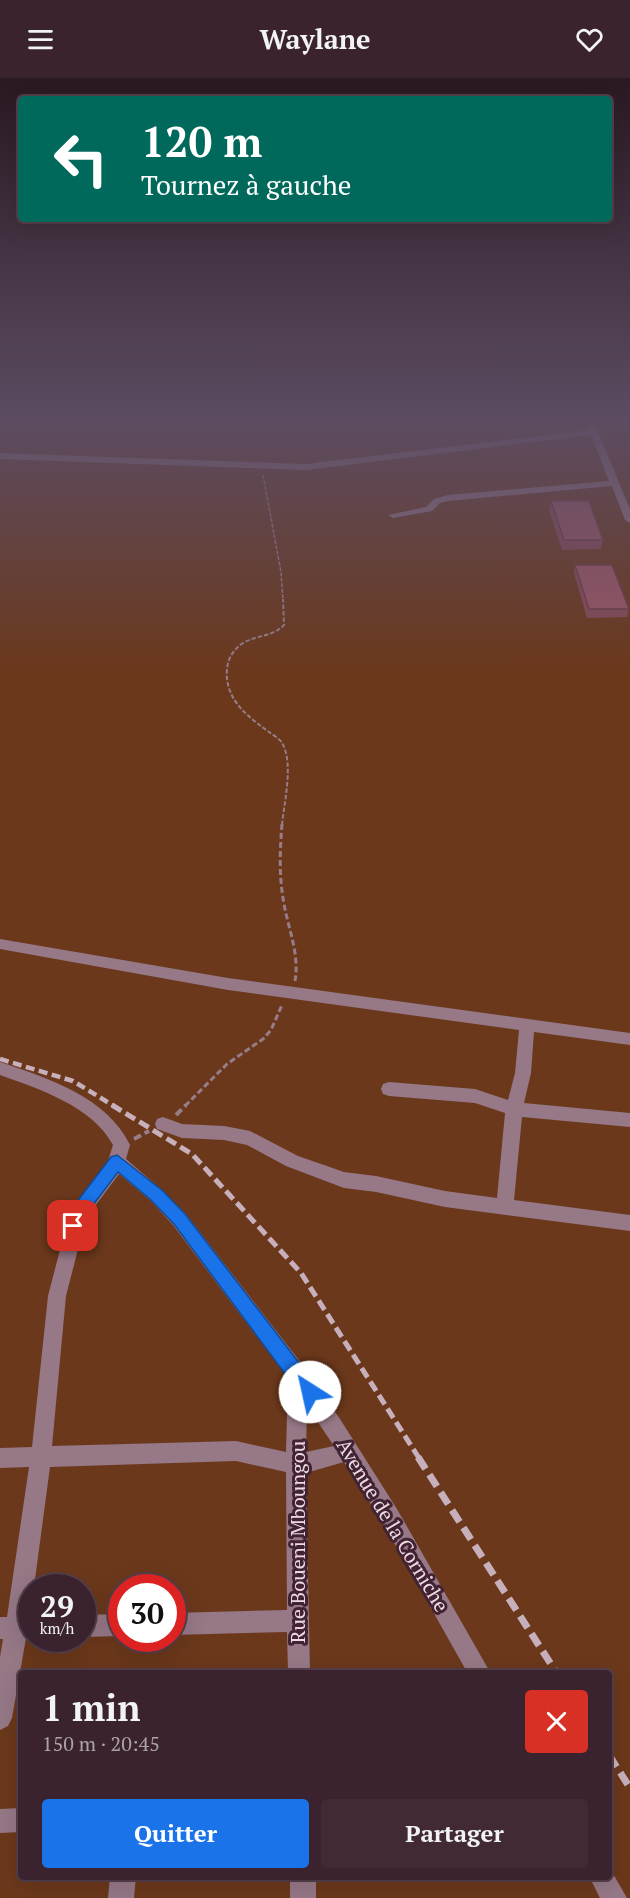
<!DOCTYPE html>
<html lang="fr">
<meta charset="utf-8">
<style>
:root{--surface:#3a222e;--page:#412a36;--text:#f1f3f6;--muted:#aba4aa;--line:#543f4a;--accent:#1a73e8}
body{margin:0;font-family:"PT Serif",serif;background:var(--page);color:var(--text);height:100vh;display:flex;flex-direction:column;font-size:22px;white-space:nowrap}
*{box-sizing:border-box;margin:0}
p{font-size:20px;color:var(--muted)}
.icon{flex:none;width:33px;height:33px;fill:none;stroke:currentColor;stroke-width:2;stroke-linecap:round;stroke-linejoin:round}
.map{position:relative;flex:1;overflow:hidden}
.panel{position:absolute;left:18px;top:1592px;width:594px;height:210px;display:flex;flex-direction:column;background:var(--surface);border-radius:6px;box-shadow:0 6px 24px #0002,0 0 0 2px var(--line)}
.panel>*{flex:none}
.guide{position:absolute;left:18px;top:18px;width:594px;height:126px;border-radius:6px;box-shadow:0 6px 24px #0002,0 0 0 2px var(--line);background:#00695c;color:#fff;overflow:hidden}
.speed{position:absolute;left:18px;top:1496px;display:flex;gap:12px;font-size:30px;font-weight:700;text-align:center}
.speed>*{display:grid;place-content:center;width:78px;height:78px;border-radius:50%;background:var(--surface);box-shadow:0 6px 24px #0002,0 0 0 2px var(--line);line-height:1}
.speed small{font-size:15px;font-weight:400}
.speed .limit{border:9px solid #d22;background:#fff;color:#111}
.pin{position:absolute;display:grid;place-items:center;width:51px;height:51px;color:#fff;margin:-26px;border-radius:12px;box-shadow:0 3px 9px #0006}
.me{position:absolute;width:66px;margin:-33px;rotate:325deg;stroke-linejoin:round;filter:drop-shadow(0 0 4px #0008)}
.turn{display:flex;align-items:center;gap:21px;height:126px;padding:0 24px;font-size:27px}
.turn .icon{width:78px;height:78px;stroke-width:2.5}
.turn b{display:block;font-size:42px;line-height:51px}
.round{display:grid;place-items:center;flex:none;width:63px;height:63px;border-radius:6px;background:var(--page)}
.overview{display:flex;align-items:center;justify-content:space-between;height:102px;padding:0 24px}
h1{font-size:36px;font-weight:800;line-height:45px}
.cta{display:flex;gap:12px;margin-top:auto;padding:12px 24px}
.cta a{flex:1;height:69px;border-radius:6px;background:var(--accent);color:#fff;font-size:24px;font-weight:800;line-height:69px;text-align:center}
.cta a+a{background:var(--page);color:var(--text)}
header{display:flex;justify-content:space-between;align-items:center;height:78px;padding:0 24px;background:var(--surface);font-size:27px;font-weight:800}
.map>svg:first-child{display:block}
</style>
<header><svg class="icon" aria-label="menu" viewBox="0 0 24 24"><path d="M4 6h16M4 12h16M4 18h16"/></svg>Waylane<svg class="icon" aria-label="heart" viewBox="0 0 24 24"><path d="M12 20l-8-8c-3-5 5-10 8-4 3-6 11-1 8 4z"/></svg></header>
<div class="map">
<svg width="630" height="1820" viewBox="0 0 630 1820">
<rect width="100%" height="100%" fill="#4d2d3d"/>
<!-- green -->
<path fill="#6b381b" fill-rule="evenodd" d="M0,342H630V1820H0ZM32,1509H82V1560H32ZM122,1509H172V1560H122ZM21,1594H609V1798H21Z"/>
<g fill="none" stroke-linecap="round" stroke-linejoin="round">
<!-- path-far3 -->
<path stroke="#977c89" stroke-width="1.5" stroke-dasharray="4 1.5" stroke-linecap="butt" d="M263,397L281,494L283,522"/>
<!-- path-far2 -->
<path stroke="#977c89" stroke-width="2" stroke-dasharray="4.5 2" stroke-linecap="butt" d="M282,747C284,725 294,685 282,665C280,661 273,657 269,654C250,640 230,626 227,601C226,590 228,579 236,571C249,556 271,561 284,547L283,521"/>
<!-- path-far1 -->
<path stroke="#977c89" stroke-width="3" stroke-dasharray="6 3" stroke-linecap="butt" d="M282,746C280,770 279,796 283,820C287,848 300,875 295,903
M185,1028L227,986L263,961L271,952L282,927"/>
<!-- path -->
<path stroke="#977c89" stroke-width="4" stroke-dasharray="8 4" stroke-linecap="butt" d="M176,1037L186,1027
M134,1061L149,1053"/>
<!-- minor -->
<path fill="#967887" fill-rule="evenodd" d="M585,342H593L630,431V445L625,442L612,408L448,423L440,425L432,433L393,440L388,437L426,429L434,421L448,417L609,403L591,357L306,392L0,381V375L306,386L589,352Z
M0,861L228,900L630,955V967L534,954L531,995L524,1025L630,1035V1049L522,1039L514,1122L630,1137V1153L445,1129L376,1114L344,1110L286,1088L247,1067L224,1062L182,1060L157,1051L155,1046L157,1041L163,1039L182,1046L224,1048L250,1053L298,1078L344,1094L376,1098L445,1113L497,1120L505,1035L475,1025L389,1018L383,1016L381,1011L383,1006L389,1004L475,1011L508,1022L515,995L519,952L228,912L0,871Z
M0,984C48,1000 107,1019 130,1067L126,1081L163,1113L185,1135L305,1290L340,1341L397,1431L490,1594H467L383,1445L344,1384L306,1395L310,1594H288L287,1554L172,1557V1535L287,1532L286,1394L236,1383L50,1389L34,1509H32L30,1538L33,1560H26L12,1640L8,1648L0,1652V1579L3,1561H0V1539H7L29,1389L0,1390V1370L32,1369L48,1218L69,1137L107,1086L113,1067C92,1028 39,1011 0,997ZM119,1096L151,1123L173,1147L288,1300L286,1374L236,1363L52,1368L66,1218L86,1140ZM307,1328L334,1368L306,1374Z
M122,1536V1558L82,1559V1537Z
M21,1730V1754L0,1755V1731Z
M609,1789L627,1820H600L589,1798H609Z
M110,1798H136L134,1820H108Z
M290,1798H316V1820H290Z"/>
<!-- rail-far2 -->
<path stroke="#c7b0bb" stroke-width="4.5" stroke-dasharray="9 4.5" stroke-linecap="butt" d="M0,981L73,1003L114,1028"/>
<!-- rail-far1 -->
<path stroke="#c7b0bb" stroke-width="5" stroke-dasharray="11 5" stroke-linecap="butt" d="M112,1027L192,1076L301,1195L419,1380"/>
<!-- rail -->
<path stroke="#c7b0bb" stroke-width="7" stroke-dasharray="14 7" stroke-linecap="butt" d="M418,1379L556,1594
M609,1677L630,1710"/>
</g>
<!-- wall -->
<path fill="#864a56" d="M551,423L603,462L601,471L562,472L549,432Z
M575,487L629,531L627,539L587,540L574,495Z"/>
<!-- building -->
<path fill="#9c5664" stroke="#6d3c46" stroke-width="1.5" d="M551,423H589L603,462H564Z
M575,487H612L629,531H589Z"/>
<!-- sky -->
<linearGradient id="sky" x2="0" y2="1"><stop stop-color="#2a1922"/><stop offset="0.57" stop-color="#5c4c62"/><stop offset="1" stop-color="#5c4c62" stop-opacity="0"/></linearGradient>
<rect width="630" height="597" fill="url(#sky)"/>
<!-- route -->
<path fill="#1a73e8" stroke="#114b97" stroke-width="1.5" d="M117,1077L163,1113L185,1136L316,1307L319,1314L316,1320L310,1323L303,1320L174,1146L151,1122L118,1094L90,1131L79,1153L73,1155L67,1153L65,1148L79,1121L111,1079Z"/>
<g text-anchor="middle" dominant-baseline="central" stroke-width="6" stroke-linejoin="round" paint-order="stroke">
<!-- near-street labels -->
<g font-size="20" fill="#eedae3" stroke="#412333">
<text transform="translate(393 1447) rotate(59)">Avenue de la Corniche</text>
<text transform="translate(297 1464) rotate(-90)">Rue Boueni Mboungou</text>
</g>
</g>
</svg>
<div class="speed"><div>29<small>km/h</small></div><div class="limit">30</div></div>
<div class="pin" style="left:73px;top:1148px;background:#d93025"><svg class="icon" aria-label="arrive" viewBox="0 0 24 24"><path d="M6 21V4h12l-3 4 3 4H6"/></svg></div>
<svg class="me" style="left:310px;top:1314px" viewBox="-20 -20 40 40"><circle r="19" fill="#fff"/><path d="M0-13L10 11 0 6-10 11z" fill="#1a73e8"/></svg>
<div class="guide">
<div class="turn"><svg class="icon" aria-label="left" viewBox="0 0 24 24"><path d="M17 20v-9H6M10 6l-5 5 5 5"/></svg><div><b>120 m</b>Tournez à gauche</div></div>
</div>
<section class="panel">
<div class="overview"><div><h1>1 min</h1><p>150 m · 20:45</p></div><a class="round" style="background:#d93025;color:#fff"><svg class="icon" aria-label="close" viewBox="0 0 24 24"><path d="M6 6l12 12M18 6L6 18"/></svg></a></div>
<div class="cta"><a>Quitter</a><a>Partager</a></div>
</section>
</div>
